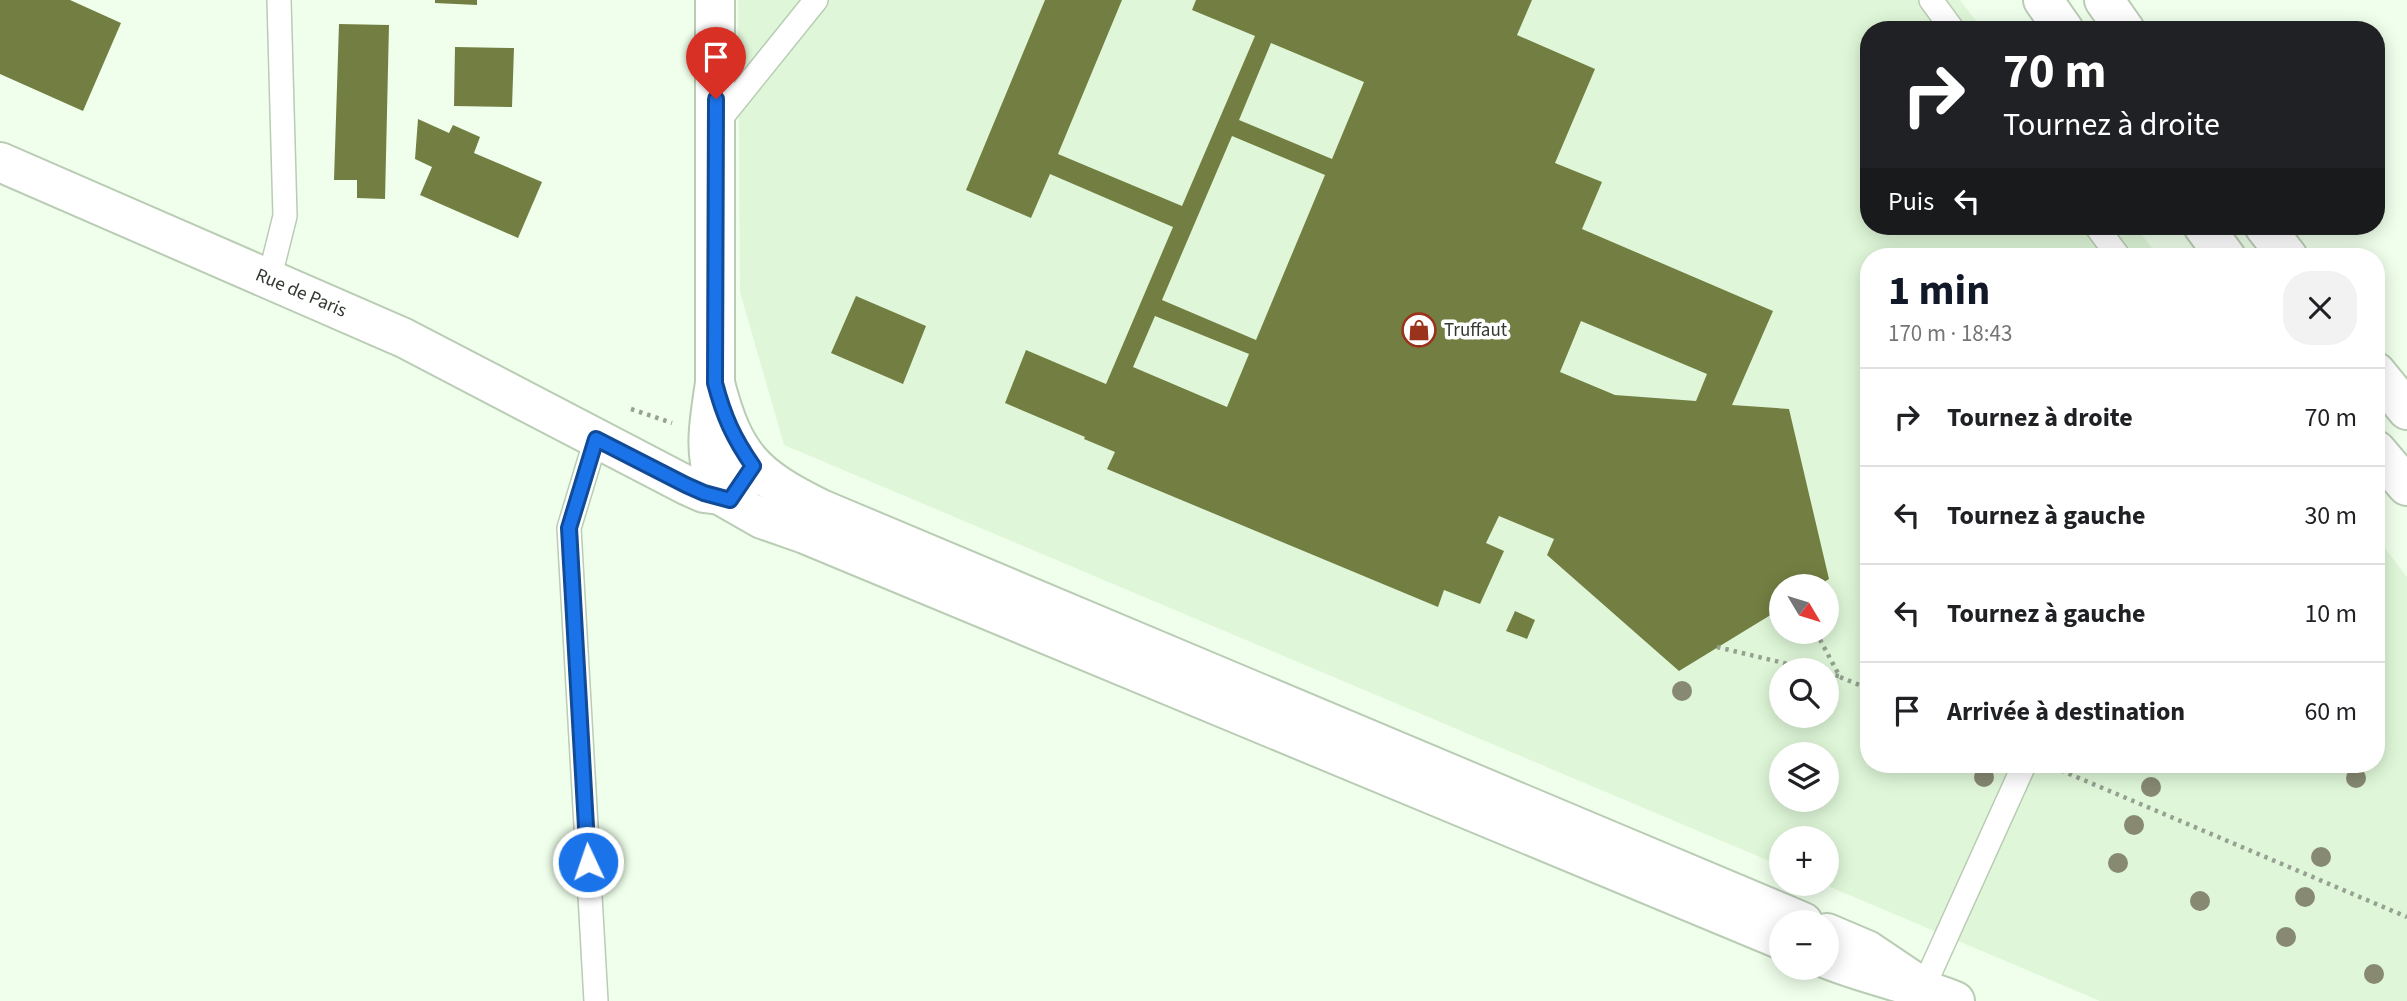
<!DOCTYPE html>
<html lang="fr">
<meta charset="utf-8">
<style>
:root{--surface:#fff;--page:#f2f2f2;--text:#202124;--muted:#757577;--line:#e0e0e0;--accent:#111827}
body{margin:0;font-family:"Source Sans 3",sans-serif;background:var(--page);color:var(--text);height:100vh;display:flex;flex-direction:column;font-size:26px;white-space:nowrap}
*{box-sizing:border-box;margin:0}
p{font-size:23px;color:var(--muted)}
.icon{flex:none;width:38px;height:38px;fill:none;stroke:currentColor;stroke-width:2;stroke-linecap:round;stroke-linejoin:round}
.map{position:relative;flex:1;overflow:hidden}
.side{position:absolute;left:1860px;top:248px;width:525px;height:525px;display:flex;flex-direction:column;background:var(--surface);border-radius:28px;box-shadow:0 4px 18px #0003}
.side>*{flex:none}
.guide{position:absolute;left:1860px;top:21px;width:525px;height:214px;border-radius:28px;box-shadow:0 4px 18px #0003;background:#202124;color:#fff;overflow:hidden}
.needle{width:46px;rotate:128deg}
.buttons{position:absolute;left:1769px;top:574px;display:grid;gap:14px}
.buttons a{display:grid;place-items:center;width:70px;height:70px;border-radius:50%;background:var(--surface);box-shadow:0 4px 18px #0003;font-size:35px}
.pin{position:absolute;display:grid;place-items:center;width:60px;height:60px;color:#fff;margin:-72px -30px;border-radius:50% 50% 50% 0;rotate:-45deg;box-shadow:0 0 7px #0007}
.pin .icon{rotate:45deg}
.me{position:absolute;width:77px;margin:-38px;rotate:357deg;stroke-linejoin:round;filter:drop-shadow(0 0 5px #0008)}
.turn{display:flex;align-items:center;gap:24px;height:147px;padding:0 28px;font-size:32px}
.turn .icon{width:91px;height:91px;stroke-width:2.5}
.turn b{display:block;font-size:49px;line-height:60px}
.then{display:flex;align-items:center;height:66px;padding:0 28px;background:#0003;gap:14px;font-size:26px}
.round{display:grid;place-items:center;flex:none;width:74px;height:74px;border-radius:28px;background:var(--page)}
.headline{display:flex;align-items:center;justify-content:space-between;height:119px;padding:0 28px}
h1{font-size:42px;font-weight:700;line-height:52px;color:var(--accent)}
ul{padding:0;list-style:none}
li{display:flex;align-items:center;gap:21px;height:98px;padding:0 28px;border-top:2px solid var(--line)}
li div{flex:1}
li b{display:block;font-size:26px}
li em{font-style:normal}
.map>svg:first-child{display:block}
</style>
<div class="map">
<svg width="2407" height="1001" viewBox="0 0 2407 1001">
<rect width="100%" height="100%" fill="#efffeb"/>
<!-- built -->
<path fill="#dff7d8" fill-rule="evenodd" d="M738,0H1960L1983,30H1869V226H2135L2159,257H1869V765H2376L2377,538L2407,577V1001H2100L1823,884H1827V838H1782L1781,866L784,445L740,292ZM1782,586H1827V632H1782ZM1782,670H1827V716H1782ZM1782,754H1827V800H1782Z"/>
<!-- building -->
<path fill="#737f42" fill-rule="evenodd" d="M0,0H70L121,23L83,111L0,74Z
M435,0H477V5L435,3Z
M1045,0H1122L1058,154L1182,206L1255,36L1192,10L1196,0H1532L1517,35L1595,69L1555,163L1602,182L1582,229L1773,311L1732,405L1789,409L1829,579L1817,586H1782V608L1679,671L1547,555L1554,539L1499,516L1486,543L1504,551L1480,604L1444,590L1438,607L1107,469L1115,452L1084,439L1085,437L1005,403L1026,350L1106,384L1173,227L1050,174L1031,218L966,190ZM1271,43L1364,82L1332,159L1239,120ZM1232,136L1325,175L1256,340L1162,300ZM1155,316L1249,354L1227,407L1133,367ZM1581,321L1707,374L1696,401L1615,395L1560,372Z
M339,24L389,25L385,199L357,198V180H334Z
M455,47L514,48L512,107L454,106Z
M418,119L449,133L453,125L480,137L474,153L542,182L518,238L420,195L432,167L415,159Z
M856,296L926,326L903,384L831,353Z
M1515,611L1535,620L1527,639L1506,631Z"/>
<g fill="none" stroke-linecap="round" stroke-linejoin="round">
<defs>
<path id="lane" d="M1931,0L1953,30
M717,123L816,0
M2096,226L2119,257
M269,280L285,216L279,0
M596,439L569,528L596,1001
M1923,988L2024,765"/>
<path id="street" d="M715,0V383C711,411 703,450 714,477C718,485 725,493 730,500L742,483
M715,383C734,457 754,476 821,509L1803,922
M1827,933L1867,950L1919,985"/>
<path id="secondary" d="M0,162L404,338L686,485L704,493L720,495L762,519L805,534L1782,940
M1827,959C1869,976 1913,984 1955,1001"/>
<path id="highway" d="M2043,0L2064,30
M2104,0L2125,30
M2203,226L2226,257
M2264,226L2288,257
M2376,372L2407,410
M2376,450L2407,486"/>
</defs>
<!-- lane casing -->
<use href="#lane" stroke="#b9ccb4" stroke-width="26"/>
<!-- street casing -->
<use href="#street" stroke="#b9ccb4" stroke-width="42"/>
<!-- secondary casing -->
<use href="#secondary" stroke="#b9ccb4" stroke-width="42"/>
<!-- highway casing -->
<use href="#highway" stroke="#b9ccb4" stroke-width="42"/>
<!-- path -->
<path stroke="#96a192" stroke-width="4.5" stroke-dasharray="3.5 5" stroke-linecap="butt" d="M631,409L672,423
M1816,632L1840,677L1869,689
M1717,647L1813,670
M1827,674L1839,676
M2053,767L2407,917"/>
<!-- lane -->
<use href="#lane" stroke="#fff" stroke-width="23"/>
<!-- street -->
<use href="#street" stroke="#fff" stroke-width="38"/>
<!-- secondary -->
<use href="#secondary" stroke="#fff" stroke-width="38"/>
<!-- highway -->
<use href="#highway" stroke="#fff" stroke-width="38"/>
</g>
<!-- trees -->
<g fill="#878a71">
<circle cx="1682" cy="691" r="10"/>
<circle cx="1984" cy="777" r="10"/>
<circle cx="2356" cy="778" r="10"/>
<circle cx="2151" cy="787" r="10"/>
<circle cx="2134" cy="825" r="10"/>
<circle cx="2321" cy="857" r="10"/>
<circle cx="2118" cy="863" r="10"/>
<circle cx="2305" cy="897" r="10"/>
<circle cx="2200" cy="901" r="10"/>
<circle cx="2286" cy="937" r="10"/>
<circle cx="2374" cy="974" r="10"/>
</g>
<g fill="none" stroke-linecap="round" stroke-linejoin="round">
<defs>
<path id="route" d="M588,862L569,528L596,439L686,485L704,493L730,500L753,466C733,437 724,417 715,383L716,99"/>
</defs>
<!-- route casing -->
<use href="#route" stroke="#114b97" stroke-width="18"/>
<!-- route -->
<use href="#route" stroke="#1a73e8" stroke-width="12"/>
</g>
<!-- icons -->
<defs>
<symbol id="shop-ring" viewBox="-11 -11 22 22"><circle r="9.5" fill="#fff" stroke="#9b321b" stroke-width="1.5"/><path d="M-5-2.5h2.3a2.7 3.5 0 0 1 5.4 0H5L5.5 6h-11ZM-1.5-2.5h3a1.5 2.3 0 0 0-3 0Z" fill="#9b321b"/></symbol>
</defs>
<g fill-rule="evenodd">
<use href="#shop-ring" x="1400" y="311" width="38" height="38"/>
</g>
<g text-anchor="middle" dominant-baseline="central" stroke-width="7" stroke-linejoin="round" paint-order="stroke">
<!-- street labels -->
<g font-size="19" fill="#323930" stroke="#fff">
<text transform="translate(301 293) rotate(23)">Rue de Paris</text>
</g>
<!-- poi labels -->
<g font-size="19" fill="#323930" stroke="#fff" text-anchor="start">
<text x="1444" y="330">Truffaut</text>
</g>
</g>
</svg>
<div class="buttons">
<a><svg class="needle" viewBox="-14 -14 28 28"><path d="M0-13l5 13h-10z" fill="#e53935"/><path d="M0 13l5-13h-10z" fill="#757577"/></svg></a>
<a><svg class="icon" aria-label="search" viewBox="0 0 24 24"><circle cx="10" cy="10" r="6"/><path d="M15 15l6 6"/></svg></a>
<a><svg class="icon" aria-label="layers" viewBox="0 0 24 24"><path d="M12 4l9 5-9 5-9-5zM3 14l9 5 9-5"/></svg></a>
<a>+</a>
<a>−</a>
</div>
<div class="pin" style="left:716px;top:99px;background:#d93025"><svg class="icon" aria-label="arrive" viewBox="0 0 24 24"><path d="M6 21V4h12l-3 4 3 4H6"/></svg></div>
<svg class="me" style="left:588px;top:862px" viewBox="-20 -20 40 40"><circle r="17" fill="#1a73e8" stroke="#fff" stroke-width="3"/><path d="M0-11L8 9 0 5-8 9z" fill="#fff"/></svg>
<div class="guide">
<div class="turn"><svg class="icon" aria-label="right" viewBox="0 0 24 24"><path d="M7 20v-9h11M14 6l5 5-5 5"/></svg><div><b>70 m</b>Tournez à droite</div></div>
<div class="then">Puis<svg class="icon" aria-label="left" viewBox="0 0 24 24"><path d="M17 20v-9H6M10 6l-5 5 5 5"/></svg></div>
</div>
<section class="side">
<div class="headline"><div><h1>1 min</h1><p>170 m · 18:43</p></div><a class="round"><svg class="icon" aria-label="close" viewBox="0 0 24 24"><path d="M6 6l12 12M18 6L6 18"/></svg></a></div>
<ul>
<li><svg class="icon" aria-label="right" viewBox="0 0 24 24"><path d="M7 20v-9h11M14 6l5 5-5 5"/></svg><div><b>Tournez à droite</b></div><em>70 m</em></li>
<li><svg class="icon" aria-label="left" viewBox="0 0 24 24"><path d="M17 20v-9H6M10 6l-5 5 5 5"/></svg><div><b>Tournez à gauche</b></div><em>30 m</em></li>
<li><svg class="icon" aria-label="left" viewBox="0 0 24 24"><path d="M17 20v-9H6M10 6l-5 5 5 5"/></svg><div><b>Tournez à gauche</b></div><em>10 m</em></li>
<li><svg class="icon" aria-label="arrive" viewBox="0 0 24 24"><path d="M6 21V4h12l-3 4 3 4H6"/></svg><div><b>Arrivée à destination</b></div><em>60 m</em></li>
</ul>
</section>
</div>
